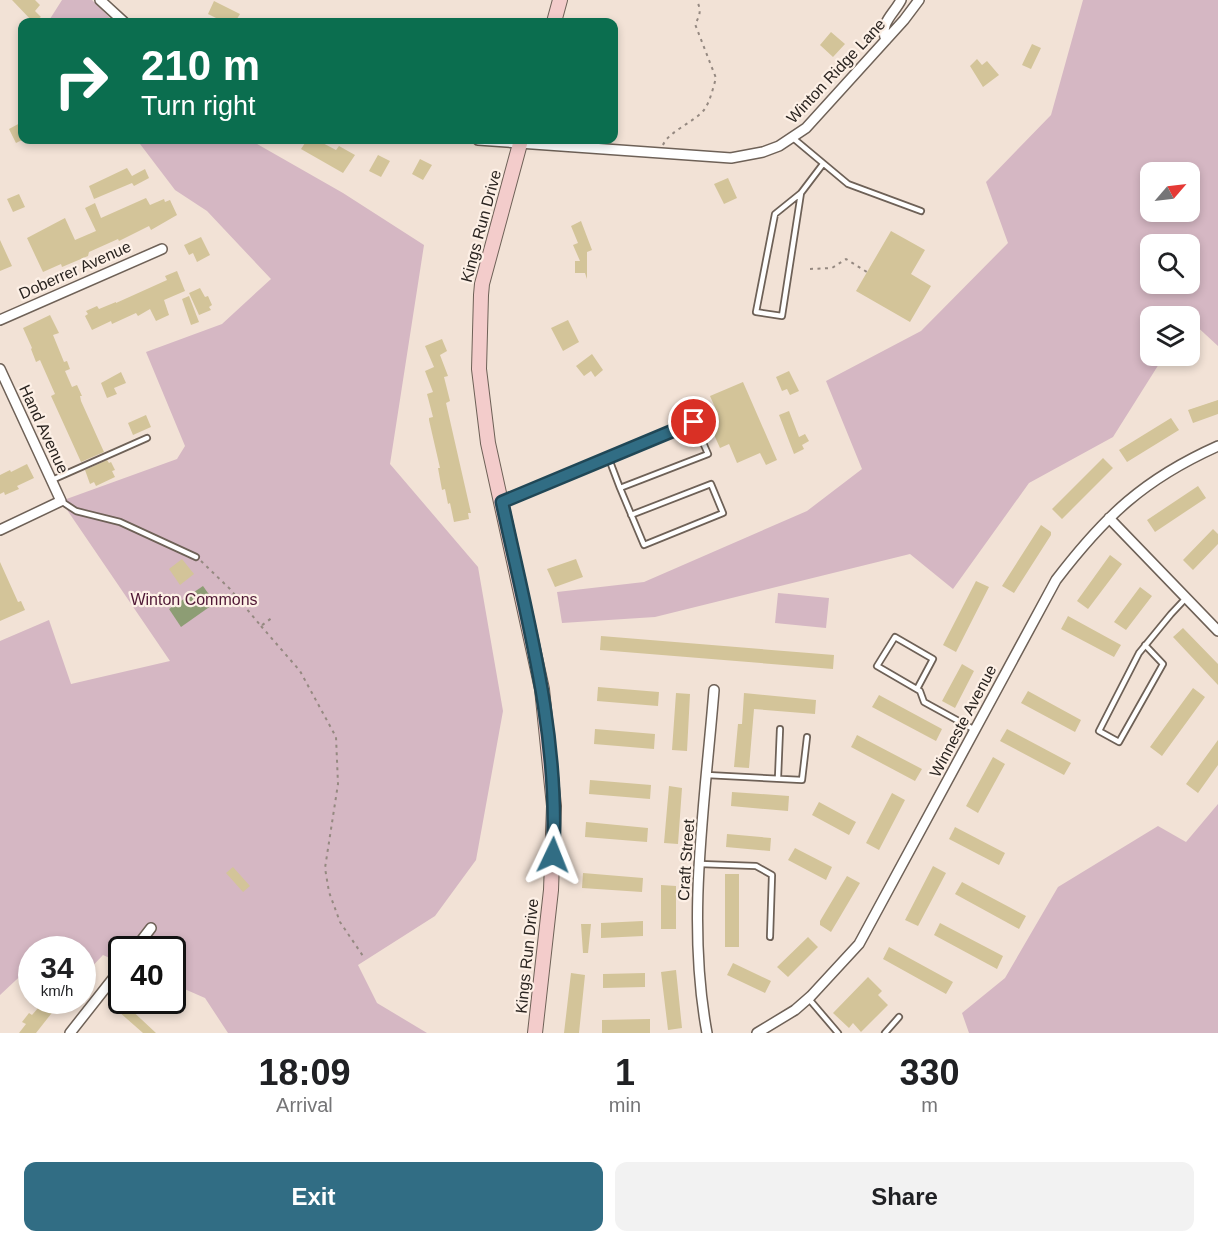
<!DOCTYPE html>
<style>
:root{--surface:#fff;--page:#f2f2f2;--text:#202124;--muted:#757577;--accent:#316d84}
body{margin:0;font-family:Arial,sans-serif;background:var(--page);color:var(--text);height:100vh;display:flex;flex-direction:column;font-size:22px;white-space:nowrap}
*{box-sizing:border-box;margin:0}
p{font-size:20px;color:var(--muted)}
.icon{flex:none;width:33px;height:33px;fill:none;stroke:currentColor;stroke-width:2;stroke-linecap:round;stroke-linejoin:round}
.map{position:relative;height:1033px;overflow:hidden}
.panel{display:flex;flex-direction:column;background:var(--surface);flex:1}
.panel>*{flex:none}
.top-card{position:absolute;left:18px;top:18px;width:600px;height:126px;border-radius:12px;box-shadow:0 3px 9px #0003;background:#0b6e4f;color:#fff;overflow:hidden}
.needle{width:39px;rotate:62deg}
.fabs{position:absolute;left:1140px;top:162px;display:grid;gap:12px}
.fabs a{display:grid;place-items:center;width:60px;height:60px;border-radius:12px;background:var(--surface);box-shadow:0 3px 9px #0003;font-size:30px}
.speed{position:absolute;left:18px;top:936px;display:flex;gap:12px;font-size:30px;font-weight:700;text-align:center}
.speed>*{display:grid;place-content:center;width:78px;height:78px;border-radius:50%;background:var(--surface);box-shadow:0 3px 9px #0003;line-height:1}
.speed small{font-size:15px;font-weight:400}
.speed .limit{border:3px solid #111;border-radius:9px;background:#fff;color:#111}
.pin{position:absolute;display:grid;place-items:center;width:51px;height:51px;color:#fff;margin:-26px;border:3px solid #fff;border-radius:50%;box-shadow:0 2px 6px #0007}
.me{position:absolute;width:66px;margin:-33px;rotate:2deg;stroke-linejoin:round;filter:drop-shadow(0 0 4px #0008)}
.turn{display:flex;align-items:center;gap:21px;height:126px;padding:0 24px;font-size:27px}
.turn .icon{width:78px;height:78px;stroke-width:2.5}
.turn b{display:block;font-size:42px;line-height:51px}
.eta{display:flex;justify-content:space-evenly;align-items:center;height:102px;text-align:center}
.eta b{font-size:36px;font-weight:700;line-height:42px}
.cta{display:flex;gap:12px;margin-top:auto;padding:12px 24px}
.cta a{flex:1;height:69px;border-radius:12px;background:var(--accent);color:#fff;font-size:24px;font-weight:700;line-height:69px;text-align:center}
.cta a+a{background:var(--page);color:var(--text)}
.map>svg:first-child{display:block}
</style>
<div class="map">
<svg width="1218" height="1033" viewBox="0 0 1218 1033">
<rect width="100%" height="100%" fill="#f2e2d6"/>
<!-- green -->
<path fill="#d5b7c3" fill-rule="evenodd" d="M62,0H92L114,22H48Z
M1083,0H1218V346L1192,322L1190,325V316H1150V356H1164L1113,437L1029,483L953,589L910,554L655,617L562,623L557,592L644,582L807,511L862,469L826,381L921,331L1008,243L986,182L1051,115ZM1190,172V212H1150V172ZM1190,244V284H1150V244Z
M137,140H250L343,193L424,245L390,464L478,567L503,711L476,860L435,916L358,965L377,1003L427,1033H228L205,998L173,984L172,950H122L121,963L103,955L83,976L82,950H32L31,966L0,995V641L49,620L71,684L170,661L61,501L177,459L185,446L146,352L222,324L271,279L207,211L175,190Z
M778,593L829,598L826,628L775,623Z
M1218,804V1033H969L962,1013L1005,978L1058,887L1158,826L1186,842Z"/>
<!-- water -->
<path fill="#8d9d74" d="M203,586L215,603L181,627L169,609Z"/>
<!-- building -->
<path fill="#d3c499" d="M12,0H35L40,5L35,11L41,17L33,22Z
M214,1L240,14L235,22H224L208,14Z
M831,32L845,44L833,57L820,45Z
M1032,44L1041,48L1031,69L1022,65Z
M977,59L982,65L987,61L999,75L983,87L970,66Z
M22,122V140L16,143L9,129Z
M307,140H317L336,150L339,146L355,155L343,173L301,149Z
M378,155L390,161L381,177L369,171Z
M420,159L432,165L423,180L412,174Z
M127,168L132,176L145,169L149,178L134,186L132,183L94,199L89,186Z
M728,178L737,198L724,204L714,184Z
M19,194L25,207L13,212L7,199Z
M146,198L150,205L164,199L165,202L170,200L177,215L151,230L149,226L119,241L118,239L89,252L88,256L62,267L61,264L43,272L27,238L65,218L75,240L96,231L85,208L95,203L101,218Z
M581,221L592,250L587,252V279L585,273H575V261H580L573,245L578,243L571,226Z
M891,231L925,250L911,274L931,286L910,322L856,291Z
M201,237L210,255L197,262L193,253L189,255L184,245Z
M0,240L12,266L0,271Z
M177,271L185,291L164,300L169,315L156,321L150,309L138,316L136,313L112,324L111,321L92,330L85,316L88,314L86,311L97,306L99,309L116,302V303L167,280L165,276Z
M200,288L205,297L208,296L212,305L209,307L211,310L199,315L189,293Z
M189,296L199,322L191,325L182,299Z
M50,315L59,333L53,335L64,362L67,361L70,369L65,371L72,387L77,385L82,396H80L81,401L104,452L81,462L51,396L55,394L40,360L36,362L31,349L32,348L23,328Z
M568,320L579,342L563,351L551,328Z
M442,339L447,351L440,355L448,376L444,377L450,401L446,403L471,513H468L469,519L454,522L450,503L448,504L445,489L442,490L438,468H440L429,420V418L433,417L427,394L433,392L425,371L434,367L425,346Z
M592,354L603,370L595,377L591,371L584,376L576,366Z
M789,371L799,391L790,395L787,389L782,391L776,377Z
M121,372L126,383L114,388L117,394L107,398L101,383Z
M743,382L777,460L766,465L760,453L737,463L729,444L720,448L707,419L718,414L710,396Z
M1218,400V414L1193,423L1188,410Z
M789,411L799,437L805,434L809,441L802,445L804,449L794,454L779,415Z
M146,415L151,427L133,435L128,423Z
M1171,418L1179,430L1127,462L1119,450Z
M1103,458L1113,468L1062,519L1052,509Z
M107,460L109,463L111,462L115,470L112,471L115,477L96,486L94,482L90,484L85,470Z
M27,464L34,478L17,486L19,489L5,495L4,492L0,494V475L10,470L11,472Z
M1198,486L1206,498L1155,532L1147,520Z
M1041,525L1051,532V535L1014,593L1002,586Z
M1213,529L1218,534V544L1193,570L1183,560Z
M1110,555L1122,564L1088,609L1077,601Z
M182,559L194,574L180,585L169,569Z
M576,559L583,577L555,587L547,569Z
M0,562L18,602L21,601L25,610L0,621Z
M976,581L989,587L956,652L943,645Z
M1140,587L1152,596L1126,630L1114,622Z
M1068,616L1121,645L1114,657L1061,629Z
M1183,628L1218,664V685L1173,637Z
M601,636L834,655L833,669L600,650Z
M962,664L974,671L955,708L942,701Z
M598,687L659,692L658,706L597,701Z
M1193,688L1205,697L1162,756L1150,747Z
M1028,691L1081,720L1075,732L1021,703Z
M676,693L690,694L687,751L672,750Z
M744,693L816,700L815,714L754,709L749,768L734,767L738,724H742Z
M879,695L942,729L936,741L872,707Z
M595,729L655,734L654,749L594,744Z
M1007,729L1071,763L1064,775L1000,741Z
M857,735L922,769L915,781L851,747Z
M1218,740V765L1198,793L1186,784Z
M993,757L1005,764L978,813L966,806Z
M590,780L651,785L650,799L589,794Z
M669,786L682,788L678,844L664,843Z
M732,792L789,796L788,811L731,806Z
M892,793L905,800L879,850L866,843Z
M819,802L856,822L849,835L812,815Z
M586,822L648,828L647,842L585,837Z
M955,827L1005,853L999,865L949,839Z
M727,834L771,838L770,851L726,847Z
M795,848L832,867L826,880L788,860Z
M933,866L946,873L918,926L905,920Z
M233,867L250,886L243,892L226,873Z
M583,873L643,878L642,892L582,888Z
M725,874H739V947H725Z
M847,876L860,883L831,932L820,925V921Z
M962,882L1026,916L1019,929L955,894Z
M661,885L676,886V929H661Z
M643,921V936L601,938V923Z
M940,923L1003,956L997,969L934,935Z
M581,924H591L588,953H583Z
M808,937L818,947L788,977L777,967Z
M889,947L953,982L946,994L883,959Z
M733,963L771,981L765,993L727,975Z
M676,970L682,1028L668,1030L661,972Z
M571,973L585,975L579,1033H564Z
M645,973V987L603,988V974Z
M868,977L882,991L878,995L888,1005L861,1032L853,1023L849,1028L833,1013Z
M45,1000H62L36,1033H19L26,1024L22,1022L29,1013L32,1015Z
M124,1005H126L156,1033H143L118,1011Z
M650,1019V1033H602V1020Z"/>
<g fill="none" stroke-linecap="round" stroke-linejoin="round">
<defs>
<path id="lane" d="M793,138L848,184L921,211
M801,193L775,214L756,312L782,316L801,193L823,164
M52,480L147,438
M620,488L644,545L723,513L711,484L631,515
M61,501L76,511L120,522L196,557
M504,501L694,422L708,454L620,488L609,459
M1145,645L1163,664L1119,742L1099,731L1139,653L1171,614L1186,598
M917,689L933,659L895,637L877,666L920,691L924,702L975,730
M707,775L802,780L807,737
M778,778L780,729
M700,864L756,866L772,875L770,937
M809,999L838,1033
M885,1033L899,1017"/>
<path id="street" d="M100,0L124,22
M886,40C879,23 894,14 901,0
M478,140L731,158L763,152L779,146L806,128L904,20L919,0
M0,320L162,249
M0,369L61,501L0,530
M1109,518L1218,631
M134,950L151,928
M70,1033L122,967
M707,1033C686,920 705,803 714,690
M757,1033L795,1010L811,996L859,944L1056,580C1105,516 1144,479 1218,446"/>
<path id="secondary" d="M554,22L560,0
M521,140L482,284L481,295L479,369L488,443L542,689L554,806L551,890L535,1033"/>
</defs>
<!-- lane casing -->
<use href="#lane" stroke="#6e6157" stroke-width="8"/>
<!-- street casing -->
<use href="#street" stroke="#6e6157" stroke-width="12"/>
<!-- secondary casing -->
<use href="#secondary" stroke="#6e6157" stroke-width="16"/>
<!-- path -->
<path stroke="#958981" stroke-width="2" stroke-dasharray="3 4.5" stroke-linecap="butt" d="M663,145C669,131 693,123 704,110C710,102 713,88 716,78L695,24C700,16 702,9 696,0
M810,269L832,268L846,259L867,272
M201,561L230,589L261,626L273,617
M261,626L300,671L336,737L338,784L325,868L329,892L340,922L363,956"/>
<!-- lane -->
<use href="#lane" stroke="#fff" stroke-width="4.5"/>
<!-- street -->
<use href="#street" stroke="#fff" stroke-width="9"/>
<!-- secondary -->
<use href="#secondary" stroke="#f3cccb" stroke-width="14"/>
</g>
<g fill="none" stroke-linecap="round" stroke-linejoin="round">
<defs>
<path id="route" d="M553,855C560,736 527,618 502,502L694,422"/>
</defs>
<!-- route casing -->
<use href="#route" stroke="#204756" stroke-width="15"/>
<!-- route -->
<use href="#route" stroke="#316d84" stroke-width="10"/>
</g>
<g text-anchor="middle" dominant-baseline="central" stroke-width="4.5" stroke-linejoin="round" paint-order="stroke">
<!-- street labels -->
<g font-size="16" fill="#2b2521" stroke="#fdf0e6">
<text transform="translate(836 71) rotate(-47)">Winton Ridge Lane</text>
<text transform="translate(481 226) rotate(-75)">Kings Run Drive</text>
<text transform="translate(75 270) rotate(-24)">Doberrer Avenue</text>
<text transform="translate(44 429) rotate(65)">Hand Avenue</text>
<text transform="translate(963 721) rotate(-62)">Winneste Avenue</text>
<text transform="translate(686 860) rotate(-86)">Craft Street</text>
<text transform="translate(527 956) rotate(-84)">Kings Run Drive</text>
</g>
<!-- park labels -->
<g font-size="16" fill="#4f1835" stroke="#fdf0e6">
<text x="194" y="599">Winton Commons</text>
</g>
</g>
</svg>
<div class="fabs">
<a><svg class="needle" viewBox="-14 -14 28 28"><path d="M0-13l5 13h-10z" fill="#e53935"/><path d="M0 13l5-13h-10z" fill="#757577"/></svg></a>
<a><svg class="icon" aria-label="search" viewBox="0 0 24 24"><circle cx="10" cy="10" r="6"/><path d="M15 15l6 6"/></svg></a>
<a><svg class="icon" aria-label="layers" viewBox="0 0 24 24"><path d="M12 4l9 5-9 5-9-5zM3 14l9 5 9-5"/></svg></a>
</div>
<div class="speed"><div>34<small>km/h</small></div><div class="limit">40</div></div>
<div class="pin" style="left:694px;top:422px;background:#d93025"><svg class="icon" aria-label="arrive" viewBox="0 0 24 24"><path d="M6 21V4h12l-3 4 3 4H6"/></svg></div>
<svg class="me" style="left:553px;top:855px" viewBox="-20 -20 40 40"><path d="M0-17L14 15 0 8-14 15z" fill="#316d84" stroke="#fff" stroke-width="4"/></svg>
<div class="top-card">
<div class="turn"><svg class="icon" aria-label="right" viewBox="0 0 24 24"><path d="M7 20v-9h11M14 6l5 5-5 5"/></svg><div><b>210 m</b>Turn right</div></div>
</div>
</div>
<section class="panel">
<div class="eta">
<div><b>18:09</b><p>Arrival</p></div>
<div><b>1</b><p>min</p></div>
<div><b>330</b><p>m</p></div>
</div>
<div class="cta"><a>Exit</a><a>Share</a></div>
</section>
